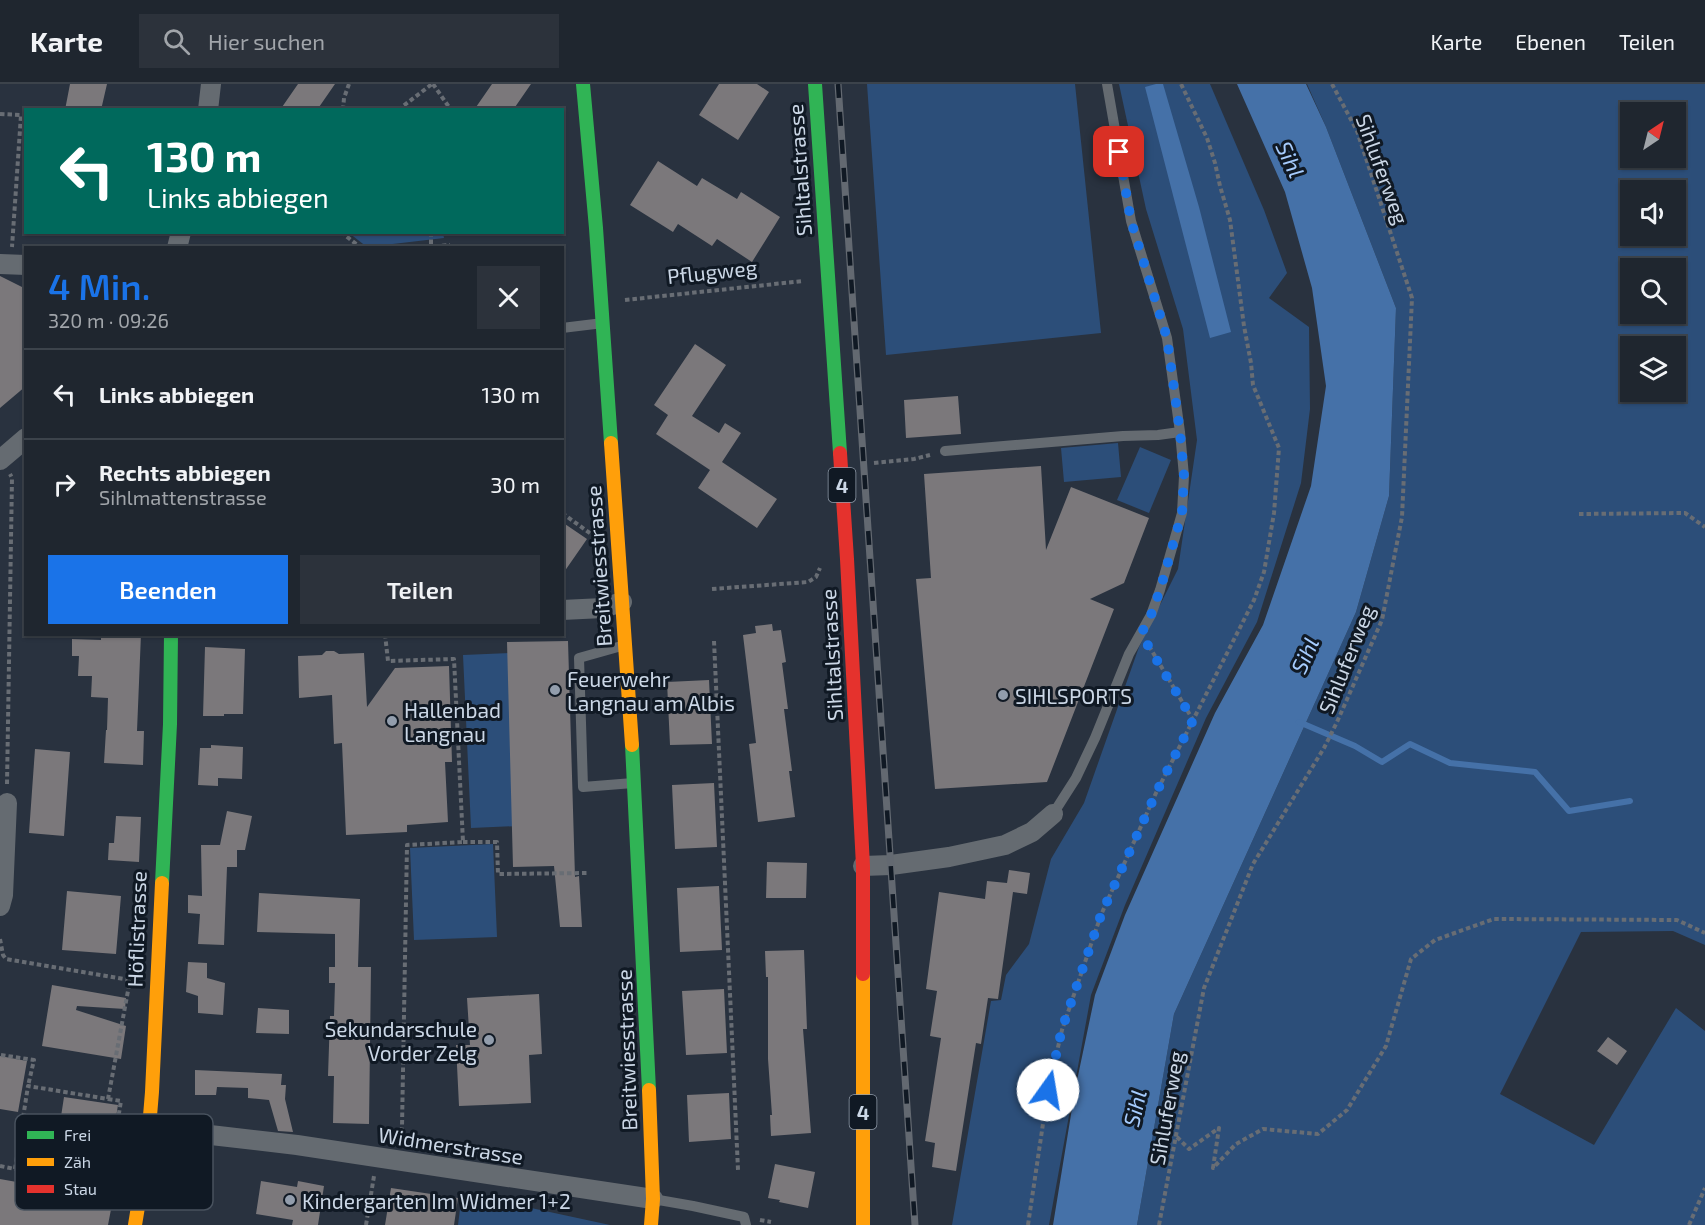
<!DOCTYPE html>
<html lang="de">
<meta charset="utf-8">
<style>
:root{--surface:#1f262f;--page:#2c323b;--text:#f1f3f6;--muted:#a1a5aa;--line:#3c434b;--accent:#1a73e8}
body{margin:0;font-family:"Exo 2",sans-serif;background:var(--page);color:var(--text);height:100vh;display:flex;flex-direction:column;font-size:22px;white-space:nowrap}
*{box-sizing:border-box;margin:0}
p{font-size:20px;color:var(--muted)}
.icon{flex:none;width:33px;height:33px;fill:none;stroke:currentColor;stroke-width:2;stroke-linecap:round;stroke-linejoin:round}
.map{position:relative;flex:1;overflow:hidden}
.drawer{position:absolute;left:24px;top:162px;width:540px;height:390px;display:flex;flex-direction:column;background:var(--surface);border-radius:0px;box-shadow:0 2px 4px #0004,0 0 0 2px var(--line)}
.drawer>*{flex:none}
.hud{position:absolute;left:24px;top:24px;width:540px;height:126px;border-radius:0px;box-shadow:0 2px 4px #0004,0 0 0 2px var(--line);background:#00695c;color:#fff;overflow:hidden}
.needle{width:39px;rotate:35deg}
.controls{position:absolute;left:1620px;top:18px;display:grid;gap:12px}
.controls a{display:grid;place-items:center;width:66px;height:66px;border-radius:0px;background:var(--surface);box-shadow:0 2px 4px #0004,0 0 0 2px var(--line);font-size:30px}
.pin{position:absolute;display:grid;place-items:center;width:51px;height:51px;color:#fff;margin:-26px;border-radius:12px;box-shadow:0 3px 9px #0006}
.me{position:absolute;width:66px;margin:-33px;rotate:13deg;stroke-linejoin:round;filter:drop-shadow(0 0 4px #0008)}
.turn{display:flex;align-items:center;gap:21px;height:126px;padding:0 24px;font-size:27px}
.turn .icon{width:78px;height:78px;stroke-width:2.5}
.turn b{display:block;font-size:42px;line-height:51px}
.round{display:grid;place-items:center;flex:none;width:63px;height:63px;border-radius:0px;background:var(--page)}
.head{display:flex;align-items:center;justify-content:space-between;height:102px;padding:0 24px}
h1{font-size:36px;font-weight:600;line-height:45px;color:var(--accent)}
.button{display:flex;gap:12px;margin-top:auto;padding:12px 24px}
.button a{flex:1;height:69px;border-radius:0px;background:var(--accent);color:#fff;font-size:24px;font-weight:600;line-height:69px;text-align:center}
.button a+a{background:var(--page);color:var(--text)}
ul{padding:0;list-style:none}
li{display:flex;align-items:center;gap:18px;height:90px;padding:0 24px;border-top:2px solid var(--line)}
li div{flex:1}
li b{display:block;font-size:22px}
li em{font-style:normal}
header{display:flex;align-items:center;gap:36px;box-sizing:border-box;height:84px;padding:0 30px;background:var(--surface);border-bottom:2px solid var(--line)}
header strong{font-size:28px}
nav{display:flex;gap:33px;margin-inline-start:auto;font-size:21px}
.search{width:420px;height:54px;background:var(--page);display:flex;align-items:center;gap:15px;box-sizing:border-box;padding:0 21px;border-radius:0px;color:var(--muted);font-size:22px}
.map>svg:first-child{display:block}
</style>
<header>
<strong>Karte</strong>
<div class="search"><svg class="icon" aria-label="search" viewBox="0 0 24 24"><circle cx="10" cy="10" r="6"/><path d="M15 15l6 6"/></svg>Hier suchen</div>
<nav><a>Karte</a><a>Ebenen</a><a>Teilen</a></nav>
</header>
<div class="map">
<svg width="1705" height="1141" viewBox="0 0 1705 1141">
<rect width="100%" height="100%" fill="#29323f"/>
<!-- green -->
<path fill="#2c4e79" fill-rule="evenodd" d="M867,0H1075L1101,249L886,271Z
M1119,0H1210L1264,126L1287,189L1269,214L1309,243L1310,325L1301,399L1257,538L1206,634L1125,821L1091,911L1049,1141H952L991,917L1001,916L1006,891L1029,860L1051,775L1084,719L1139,563L1178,485L1197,356L1183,245L1146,125Z
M1307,0H1705V861L1673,847L1581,848L1500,1010L1594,1061L1676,924L1705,947V1141H1137L1174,930L1356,528L1389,412L1396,224L1326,43ZM1630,28H1676V74H1630ZM1630,106H1676V152H1630ZM1630,184H1676V230H1630ZM1630,262H1676V308H1630Z
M349,149H443L444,154L367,163Z
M1118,359L1121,393L1064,398L1061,364Z
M1140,363L1171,376L1149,429L1117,416Z
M557,567L565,740L471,744L463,571Z
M493,760L497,853L414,856L410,764Z
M462,1109L610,1141H458Z"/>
<!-- water -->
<path fill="#4571a8" d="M1156,0H1163L1199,123L1231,248L1210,254L1145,3Z
M1237,0H1306L1326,43L1396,224L1389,412L1356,528L1174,930L1137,1141H1053L1075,1006L1095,911L1125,831L1215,629L1263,541L1311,402L1326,302L1312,204L1285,108Z"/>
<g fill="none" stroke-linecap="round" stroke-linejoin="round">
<!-- stream -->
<path stroke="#4571a8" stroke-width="6" d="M1299,638L1355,662L1382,678L1410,660L1450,679L1535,688L1569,727L1630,717"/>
</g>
<!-- building -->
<path fill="#7b787b" d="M70,0H107L101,26H65Z
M298,0H335L317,26H280Z
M492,0H531L513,26H474Z
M719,0H757L769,8L738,56L699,31Z
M658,77L697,102L702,94L737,115L741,108L780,133L752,178L717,155L712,162L678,140L673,148L630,121Z
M0,192L26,205V302L0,324Z
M695,260L726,281L692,332L719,349L725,339L741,349L722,378L777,415L757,444L698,404L710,386L656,350L668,331L654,321Z
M958,312L961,350L906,354L904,316Z
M1041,382L1046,466L1071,403L1149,434L1124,499L1090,515L1114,525L1047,698L935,705L916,495L931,494L924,390Z
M562,438L587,455L562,491Z
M772,540L773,547L781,546L786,578L782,579L788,625H784L792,687H789L795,733L758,738L749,660L756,659L743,551L756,549L755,542Z
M101,550H141L137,647H144L143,681L104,679L106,646H107L108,614L91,613L92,592H78L79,572H72V555L101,556Z
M568,557L575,793L579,792L582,843H560L554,782L513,783L507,558Z
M205,563L245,565L243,630H224V632H203Z
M326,567H334L339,570L364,569L367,623L395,584L449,582L452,678H445L448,738L407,741V748L346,751L342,659L334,660L332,611L299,614L298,572L322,571Z
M709,596L712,660L670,661L667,598Z
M211,661L243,663L242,695L218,694V702L198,701L200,664H211Z
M35,665L70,668L64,752L29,749Z
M714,699L717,763L675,765L672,701Z
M227,727L252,732L245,766H237V783H227L224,861L198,860L200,830L188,829V811L202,812L201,761H220Z
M116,732L141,733L139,778L108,776L109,759H114Z
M767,778L807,779L806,814H766Z
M1009,786L1030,789L1027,810L1013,808L998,915L988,914L981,960L976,959L956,1087L932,1083L935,1059L925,1057L941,954L930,952L937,907L926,905L939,808L985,815L987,797L1007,799Z
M719,802L722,866L680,868L677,804Z
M67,807L121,812L116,870L62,866Z
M259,809L360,815L358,883H371L369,1040L333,1039L334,992H328L330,932H334L335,899H329V883H335V850L257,848Z
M804,866L807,945H803L811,1049L771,1052L770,1031H772L768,975V893H766L765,867Z
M188,878L207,879V894L225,899L223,931L198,929V912L186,908Z
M52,901L126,914L125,925L77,922L76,926L126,942L121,975L42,962Z
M724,905L727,969L686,971L682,907Z
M539,910L542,970L529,971L531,1019L459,1022L456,961H470L467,914Z
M258,924L289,926V950L256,949Z
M1608,953L1627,967L1617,981L1597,967Z
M0,972L27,977L18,1028L0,1025Z
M195,986L282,990L281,1001H286L285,1015L293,1048L278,1047L269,1016L248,1014V1004L217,1003L216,1011H195Z
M729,1009L731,1055L689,1058L687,1011Z
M64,1013L118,1021L103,1114L113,1115L108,1141H0V1095L50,1104Z
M775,1080L815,1088L808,1124L779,1118L780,1116L768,1114Z
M261,1097L297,1103L298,1097L324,1102L318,1141H292L293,1136L256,1130Z
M391,1104L458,1114L454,1141H385Z"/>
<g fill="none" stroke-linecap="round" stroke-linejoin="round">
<!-- path -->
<path stroke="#686d74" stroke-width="4" stroke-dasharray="4.5 3" stroke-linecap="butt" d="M433,0L451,26
M343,26L344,14L349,0
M398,26L432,0
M0,30L21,31L12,163
M341,148L361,164
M431,148V162
M412,164L450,161
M625,216L803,197
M874,379L914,375L930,371
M562,429L594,452
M1579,430L1685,429L1705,443
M712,505L808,498L816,493L820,484
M385,550L388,577L454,575L463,758L407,761L402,1043L400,1059
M714,557L738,1086
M1149,562L1193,636
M7,700L12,394L10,390
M463,758H497L498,790L588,789
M0,855L3,871L6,875L130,896
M1,971L34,976L28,1002
M108,1015L121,1017L116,1047
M1177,1053L1189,1065L1219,1044L1213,1084L1236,1060L1263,1045L1318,1050L1347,1026L1386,962L1411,875L1435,856L1494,835L1677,836L1705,849
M0,1082L15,1085L28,1002L108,1015L130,896
M760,1136L771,1138
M366,1141L374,1092
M1028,1141L1048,1006L1062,946L1101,831L1156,709L1254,516L1264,488L1274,429L1279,364L1253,301L1251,279L1244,242L1230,136L1220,102L1215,79L1207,54L1181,0
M1159,1141L1204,904L1253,780L1324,664L1337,638L1382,536L1402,433L1412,214L1357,47L1332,0
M1689,1141L1705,1104"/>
<!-- lane -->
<path stroke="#656b71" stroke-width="10" d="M562,244L603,239
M945,367L1123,352L1158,351L1180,348
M625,561L579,574L583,703L633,699
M1053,730L1076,694L1095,654L1129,570L1151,531L1160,506L1182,429L1184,392L1180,348L1167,254L1131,137L1107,0
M653,1115L693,1122L744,1133L746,1141"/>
<!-- street -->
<path stroke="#656b71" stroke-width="20" d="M208,26L211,0
M177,164L181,148
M0,180L26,181
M0,376L26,354
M562,526L603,524L622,518
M863,782L891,781L949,773L1005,761L1032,748L1053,730
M0,822L3,811L7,719
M150,1044L297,1061L653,1115"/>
<!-- fast -->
<path stroke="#30b455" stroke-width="14" d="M583,0L596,144L611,359
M815,0L840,369
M632,661L649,1006
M162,799L170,640L171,550"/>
<!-- slow -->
<path stroke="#ff9f0a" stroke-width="14" d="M611,359L632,661
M863,890V1141
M649,1006L653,1115L651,1141
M135,1141L147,1068L152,1008L162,799"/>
<!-- jam -->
<path stroke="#e5322d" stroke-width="14" d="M840,369L847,475L863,782V890"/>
<defs>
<path id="rail" d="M838,0L915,1141"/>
</defs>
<!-- rail casing -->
<use href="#rail" stroke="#636971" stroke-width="7"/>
<!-- rail -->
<use href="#rail" stroke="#101924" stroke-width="4.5" stroke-dasharray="14" stroke-linecap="butt"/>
</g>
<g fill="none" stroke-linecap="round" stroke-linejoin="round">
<!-- route -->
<path stroke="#1a73e8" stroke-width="10" stroke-dasharray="0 18" d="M1048,1006L1062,945L1101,831L1156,709L1193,636L1141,550L1151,531L1160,506L1182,429L1184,392L1180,348L1167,254L1131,137L1119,68"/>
</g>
<!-- markers -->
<g fill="#929dac" stroke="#101924" stroke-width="2">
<circle cx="555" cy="606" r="6"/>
<circle cx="1003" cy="611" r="6"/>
<circle cx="392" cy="637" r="6"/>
<circle cx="489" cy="956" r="6"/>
<circle cx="290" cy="1116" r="6"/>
</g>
<g text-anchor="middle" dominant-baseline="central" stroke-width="6" stroke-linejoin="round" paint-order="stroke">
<!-- shield labels -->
<g fill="#101924" stroke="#939eac" stroke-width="1.5">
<rect x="828.5" y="384" width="27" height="34" rx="4.5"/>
<rect x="849.5" y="1011" width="27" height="34" rx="4.5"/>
</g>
<g font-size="20" font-weight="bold" fill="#cbd7e6">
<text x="842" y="401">4</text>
<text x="863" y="1028">4</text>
</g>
<!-- street labels -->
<g font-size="21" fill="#cbd7e6" stroke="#101924">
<text transform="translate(1383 85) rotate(70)">Sihluferweg</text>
<text transform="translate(799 86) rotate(-94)">Sihltalstrasse</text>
<text transform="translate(712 187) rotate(-6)">Pflugweg</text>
<text transform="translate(598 482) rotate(-94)">Breitwiesstrasse</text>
<text transform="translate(831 571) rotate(-93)">Sihltalstrasse</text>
<text transform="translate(1346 575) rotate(-68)">Sihluferweg</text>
<text transform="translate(136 845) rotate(-88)">Höflistrasse</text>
<text transform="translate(626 966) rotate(-92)">Breitwiesstrasse</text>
<text transform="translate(1166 1024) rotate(-80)">Sihluferweg</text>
<text transform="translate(451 1061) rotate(9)">Widmerstrasse</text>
</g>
<!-- poi labels -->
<g font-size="21" fill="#cbd7e6" stroke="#101924" text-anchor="start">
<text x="567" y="594">Feuerwehr<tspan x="567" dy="24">Langnau am Albis</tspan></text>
<text x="1015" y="611">SIHLSPORTS</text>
<text x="404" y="625">Hallenbad<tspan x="404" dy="24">Langnau</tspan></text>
<text x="477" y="944" text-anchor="end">Sekundarschule<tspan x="477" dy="24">Vorder Zelg</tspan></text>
<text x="302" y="1116">Kindergarten Im Widmer 1+2</text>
</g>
<!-- water labels -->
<g font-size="22" font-style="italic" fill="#a6ccfe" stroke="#101924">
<text transform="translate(1291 75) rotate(65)">Sihl</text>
<text transform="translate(1304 571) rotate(-66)">Sihl</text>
<text transform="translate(1134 1024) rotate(-77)">Sihl</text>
</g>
</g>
<!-- legend -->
<rect x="15" y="1030" width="198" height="96" rx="9" fill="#101924" stroke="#48525e" stroke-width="1.5"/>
<rect x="27" y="1047" width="27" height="8" fill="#30b455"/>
<rect x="27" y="1074" width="27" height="8" fill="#ff9f0a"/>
<rect x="27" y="1101" width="27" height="8" fill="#e5322d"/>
<g font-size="16" fill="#cbd7e6">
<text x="64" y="1057">Frei</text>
<text x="64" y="1084">Zäh</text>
<text x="64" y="1111">Stau</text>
</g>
</svg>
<div class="controls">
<a><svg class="needle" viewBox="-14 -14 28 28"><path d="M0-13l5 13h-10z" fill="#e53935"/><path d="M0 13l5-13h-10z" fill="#a1a5aa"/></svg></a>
<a><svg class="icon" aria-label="sound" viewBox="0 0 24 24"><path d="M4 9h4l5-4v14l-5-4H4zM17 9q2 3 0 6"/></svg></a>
<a><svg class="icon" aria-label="search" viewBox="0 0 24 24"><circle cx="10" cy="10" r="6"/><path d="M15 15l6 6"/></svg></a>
<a><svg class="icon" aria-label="layers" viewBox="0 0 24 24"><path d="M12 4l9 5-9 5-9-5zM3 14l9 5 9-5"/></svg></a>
</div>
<div class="pin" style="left:1119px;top:68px;background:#d93025"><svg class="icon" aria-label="arrive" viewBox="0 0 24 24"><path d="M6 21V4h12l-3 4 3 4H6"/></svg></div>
<svg class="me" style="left:1048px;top:1006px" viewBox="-20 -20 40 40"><circle r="19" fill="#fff"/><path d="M0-13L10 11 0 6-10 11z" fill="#1a73e8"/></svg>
<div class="hud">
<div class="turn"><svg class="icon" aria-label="left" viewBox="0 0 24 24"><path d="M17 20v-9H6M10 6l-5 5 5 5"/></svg><div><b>130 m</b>Links abbiegen</div></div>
</div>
<section class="drawer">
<div class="head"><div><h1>4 Min.</h1><p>320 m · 09:26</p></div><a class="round"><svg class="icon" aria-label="close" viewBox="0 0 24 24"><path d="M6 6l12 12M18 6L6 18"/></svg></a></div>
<ul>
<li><svg class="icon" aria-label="left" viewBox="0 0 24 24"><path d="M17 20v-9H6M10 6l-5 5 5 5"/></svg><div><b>Links abbiegen</b></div><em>130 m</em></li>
<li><svg class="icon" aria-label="right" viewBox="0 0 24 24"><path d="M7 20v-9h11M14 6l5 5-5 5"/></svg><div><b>Rechts abbiegen</b><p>Sihlmattenstrasse</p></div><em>30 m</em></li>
</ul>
<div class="button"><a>Beenden</a><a>Teilen</a></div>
</section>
</div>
